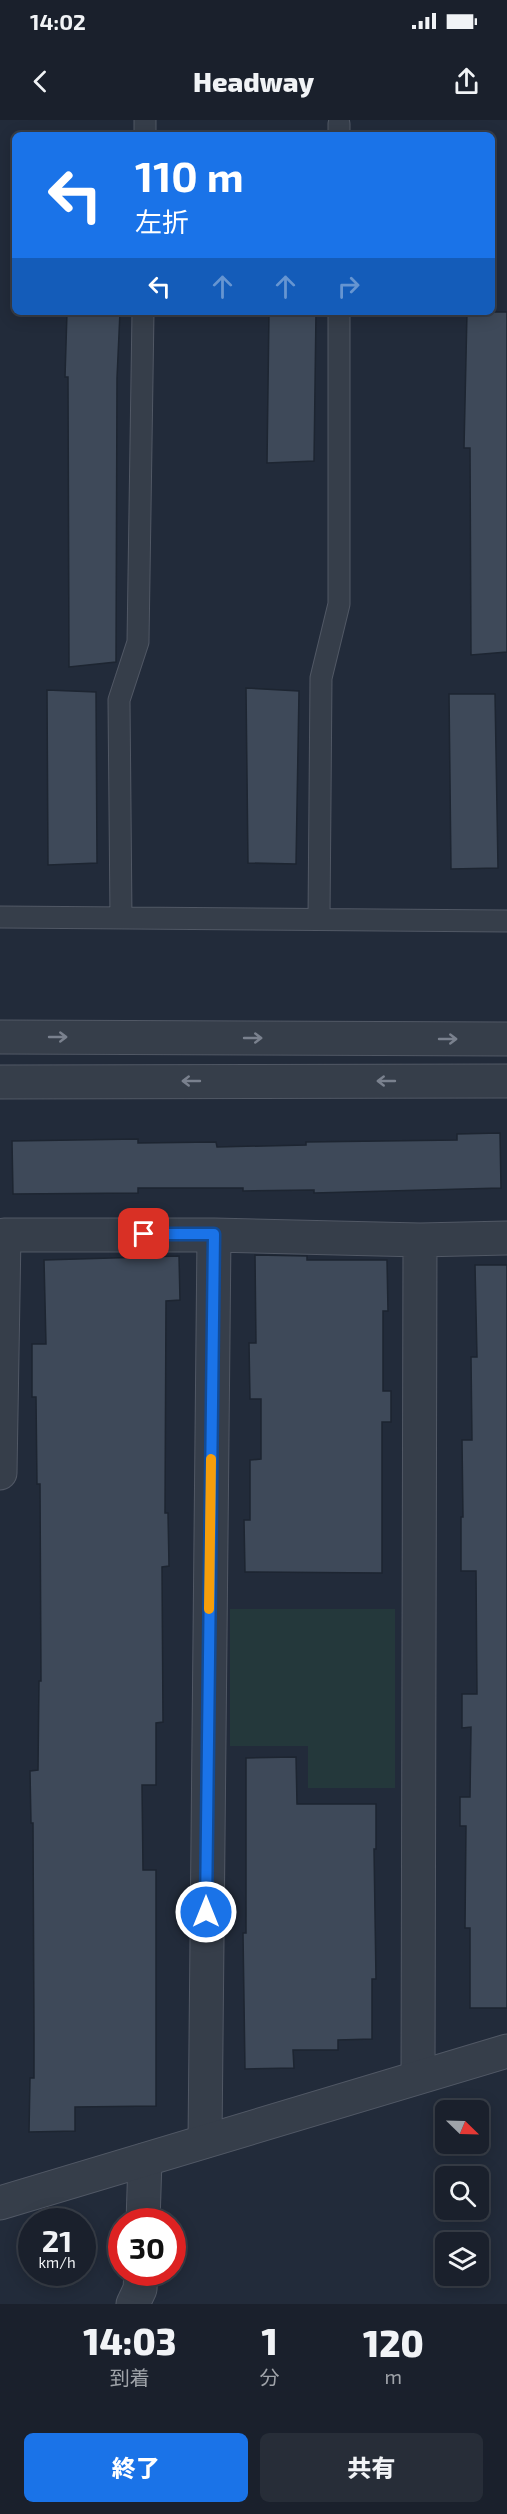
<!DOCTYPE html>
<html lang="ja">
<meta charset="utf-8">
<style>
:root{--surface:#1a202c;--page:#272d38;--text:#f1f3f6;--muted:#9fa3a9;--line:#383e48;--accent:#1a73e8}
body{margin:0;font-family:"Exo 2","Noto Sans JP",sans-serif;background:var(--page);color:var(--text);height:100vh;display:flex;flex-direction:column;font-size:22px;white-space:nowrap}
*{box-sizing:border-box;margin:0}
p{font-size:20px;color:var(--muted)}
.icon{flex:none;width:33px;height:33px;fill:none;stroke:currentColor;stroke-width:2;stroke-linecap:round;stroke-linejoin:round}
.map{position:relative;height:2184px;overflow:hidden}
.drawer{display:flex;flex-direction:column;background:var(--surface);flex:1}
.drawer>*{flex:none}
.banner{position:absolute;left:12px;top:12px;width:483px;height:183px;border-radius:9px;box-shadow:0 3px 15px #0003,0 0 0 2px var(--line);background:#1a73e8;color:#fff;overflow:hidden}
.needle{width:39px;rotate:113deg}
.tools{position:absolute;left:435px;top:1980px;display:grid;gap:12px}
.tools a{display:grid;place-items:center;width:54px;height:54px;border-radius:9px;background:var(--surface);box-shadow:0 3px 15px #0003,0 0 0 2px var(--line);font-size:30px}
.speed{position:absolute;left:18px;top:2088px;display:flex;gap:12px;font-size:30px;font-weight:700;text-align:center}
.speed>*{display:grid;place-content:center;width:78px;height:78px;border-radius:50%;background:var(--surface);box-shadow:0 3px 15px #0003,0 0 0 2px var(--line);line-height:1}
.speed small{font-size:15px;font-weight:400}
.speed .limit{border:9px solid #d22;background:#fff;color:#111}
.pin{position:absolute;display:grid;place-items:center;width:51px;height:51px;color:#fff;margin:-26px;border-radius:12px;box-shadow:0 3px 9px #0006}
.me{position:absolute;width:66px;margin:-33px;rotate:0deg;stroke-linejoin:round;filter:drop-shadow(0 0 4px #0008)}
.turn{display:flex;align-items:center;gap:21px;height:126px;padding:0 24px;font-size:27px}
.turn .icon{width:78px;height:78px;stroke-width:2.5}
.turn b{display:block;font-size:42px;line-height:51px}
.lanes{display:flex;align-items:center;height:57px;padding:0 24px;background:#0003;justify-content:center;gap:30px;direction:ltr}
.lanes .off{opacity:.35}
.eta{display:flex;justify-content:space-evenly;align-items:center;height:102px;text-align:center}
.eta b{font-size:36px;font-weight:800;line-height:42px}
.action{display:flex;gap:12px;margin-top:auto;padding:12px 24px}
.action a{flex:1;height:69px;border-radius:9px;background:var(--accent);color:#fff;font-size:24px;font-weight:800;line-height:69px;text-align:center}
.action a+a{background:var(--page);color:var(--text)}
.status{display:flex;justify-content:space-between;align-items:center;height:42px;padding:0 30px;background:var(--surface);direction:ltr}
.status svg{height:16px;fill:currentColor}
header{display:flex;justify-content:space-between;align-items:center;height:78px;padding:0 24px;background:var(--surface);font-size:27px;font-weight:800}
.map>svg:first-child{display:block}
</style>
<div class="status"><b>14:02</b><svg viewBox="0 0 49 12"><path d="M0 12V9h3v3zM5 12V6h3v6zM10 12V3h3v9zM15 12V0h3v12zM26 1h20v11H26zM47 4h2v5h-2z"/></svg></div>
<header><svg class="icon" aria-label="back" viewBox="0 0 24 24"><path d="M15 5l-7 7 7 7"/></svg>Headway<svg class="icon" aria-label="share" viewBox="0 0 24 24"><path d="M12 15V3M7 8l5-5 5 5M5 13v7h14v-7"/></svg></header>
<div class="map">
<svg width="507" height="2184" viewBox="0 0 507 2184">
<rect width="100%" height="100%" fill="#222b3a"/>
<!-- green -->
<path fill="#24383b" d="M230,1489H395V1668H308V1626H230Z"/>
<!-- building -->
<path fill="#3e4959" stroke="#1d2531" stroke-width="1.5" d="M67,192H120L117,258L116,542L69,547L68,257H65Z
M269,192H316L314,341L267,343Z
M467,192H507V532L471,535L470,328H464Z
M246,568L299,571L296,744L248,743Z
M47,570L96,572L97,743L48,745Z
M449,574H495L498,748L451,749Z
M500,1013L501,1068L314,1073V1070L243,1071V1068H138V1073L13,1074L12,1021L138,1019V1023L216,1022L217,1027L306,1025V1022L457,1020V1014Z
M255,1135L307,1136V1140H387L388,1191H383V1271H391V1302H382V1453L245,1452L244,1400H250V1340L261,1339V1279H250L249,1223H256Z
M179,1136L180,1180L166,1181L165,1393H168L169,1446L162,1447L163,1602L156,1603V1665H142L143,1750H156V1986L75,1987V2011L29,2012L30,1958H34V1913L33,1703H31L30,1651L38,1650L39,1561H41L40,1364H37L36,1277H32V1224H46L44,1140Z
M475,1145H507V1888H470V1808H465L466,1706H460V1677H470L471,1607L462,1608V1574H477L476,1451H461V1397H463L462,1320H472L471,1237H477Z
M296,1637L297,1684H376V1729H374L376,1859H372V1919L338,1920V1930H293L294,1948L245,1949L243,1813H246V1638Z"/>
<g fill="none" stroke-linecap="round" stroke-linejoin="round">
<defs>
<path id="service" d="M339,4V15
M145,15V0
M0,797L507,801
M121,798L119,580L138,522L143,192
M319,799L321,558L339,484V192"/>
<path id="minor" d="M0,1353L4,1115H214L420,1120L507,1118
M418,1957L420,1120
M205,2021L214,1115
M143,2102L145,2040
M133,2184L140,2169L141,2152"/>
<path id="tertiary" d="M0,917L507,919
M0,962L507,961
M0,2083L507,1931"/>
</defs>
<!-- service casing -->
<use href="#service" stroke="#515865" stroke-width="23"/>
<!-- minor casing -->
<use href="#minor" stroke="#515865" stroke-width="35"/>
<!-- tertiary casing -->
<use href="#tertiary" stroke="#515865" stroke-width="35"/>
<!-- service -->
<use href="#service" stroke="#363e4a" stroke-width="21"/>
<!-- minor -->
<use href="#minor" stroke="#363e4a" stroke-width="33"/>
<!-- tertiary -->
<use href="#tertiary" stroke="#363e4a" stroke-width="33"/>
</g>
<!-- one-way arrows -->
<defs><path id="oneway-shaft" d="M-6 0H5M1.5-3L5.5 0L1.5 3" fill="none" stroke-width="1.6" stroke-linecap="round" stroke-linejoin="round" transform="scale(1.5)"/></defs>
<g stroke="#7a818e">
<use href="#oneway-shaft" transform="translate(58 917)"/>
<use href="#oneway-shaft" transform="translate(253 918)"/>
<use href="#oneway-shaft" transform="translate(448 919)"/>
<use href="#oneway-shaft" transform="translate(191 961) rotate(180)"/>
<use href="#oneway-shaft" transform="translate(386 961) rotate(180)"/>
</g>
<g fill="none" stroke-linecap="round" stroke-linejoin="round">
<defs>
<path id="route" d="M144,1114H214L206,1792"/>
</defs>
<!-- route casing -->
<use href="#route" stroke="#114b97" stroke-width="15"/>
<!-- route -->
<use href="#route" stroke="#1a73e8" stroke-width="10"/>
<!-- slow -->
<path stroke="#f59e0b" stroke-width="10" d="M209,1489L211,1339"/>
</g>
</svg>
<div class="tools">
<a><svg class="needle" viewBox="-14 -14 28 28"><path d="M0-13l5 13h-10z" fill="#e53935"/><path d="M0 13l5-13h-10z" fill="#9fa3a9"/></svg></a>
<a><svg class="icon" aria-label="search" viewBox="0 0 24 24"><circle cx="10" cy="10" r="6"/><path d="M15 15l6 6"/></svg></a>
<a><svg class="icon" aria-label="layers" viewBox="0 0 24 24"><path d="M12 4l9 5-9 5-9-5zM3 14l9 5 9-5"/></svg></a>
</div>
<div class="speed"><div>21<small>km/h</small></div><div class="limit">30</div></div>
<div class="pin" style="left:144px;top:1114px;background:#d93025"><svg class="icon" aria-label="arrive" viewBox="0 0 24 24"><path d="M6 21V4h12l-3 4 3 4H6"/></svg></div>
<svg class="me" style="left:206px;top:1792px" viewBox="-20 -20 40 40"><circle r="17" fill="#1a73e8" stroke="#fff" stroke-width="3"/><path d="M0-11L8 9 0 5-8 9z" fill="#fff"/></svg>
<div class="banner">
<div class="turn"><svg class="icon" aria-label="left" viewBox="0 0 24 24"><path d="M17 20v-9H6M10 6l-5 5 5 5"/></svg><div><b>110 m</b>左折</div></div>
<div class="lanes"><svg class="icon" aria-label="left" viewBox="0 0 24 24"><path d="M17 20v-9H6M10 6l-5 5 5 5"/></svg><svg class="icon off" aria-label="ahead" viewBox="0 0 24 24"><path d="M12 20V5M6 11l6-6 6 6"/></svg><svg class="icon off" aria-label="ahead" viewBox="0 0 24 24"><path d="M12 20V5M6 11l6-6 6 6"/></svg><svg class="icon off" aria-label="right" viewBox="0 0 24 24"><path d="M7 20v-9h11M14 6l5 5-5 5"/></svg></div>
</div>
</div>
<section class="drawer">
<div class="eta">
<div><b>14:03</b><p>到着</p></div>
<div><b>1</b><p>分</p></div>
<div><b>120</b><p>m</p></div>
</div>
<div class="action"><a>終了</a><a>共有</a></div>
</section>
